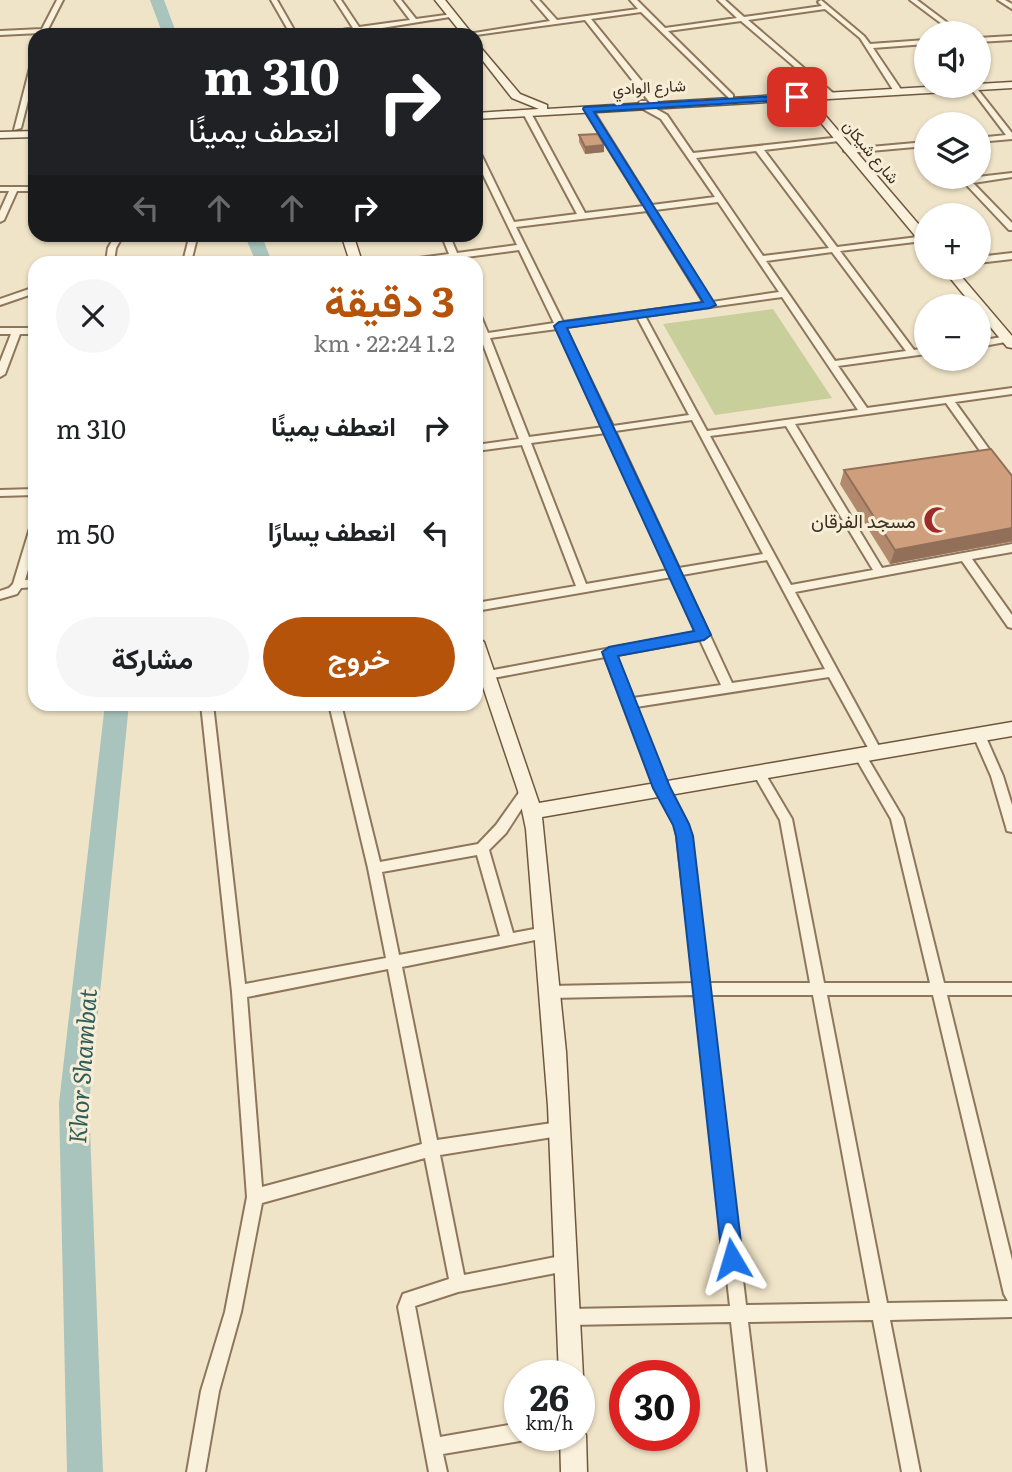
<!DOCTYPE html>
<html lang="ar">
<meta charset="utf-8">
<style>
:root{--surface:#fff;--page:#f6f6f6;--text:#202124;--muted:#757577;--accent:#b45309}
body{margin:0;font-family:Literata,Vazirmatn,serif;background:var(--page);color:var(--text);direction:rtl;height:100vh;display:flex;flex-direction:column;font-size:26px;white-space:nowrap}
*{box-sizing:border-box;margin:0}
p{font-size:23px;color:var(--muted)}
.icon{flex:none;width:38px;height:38px;fill:none;stroke:currentColor;stroke-width:2;stroke-linecap:round;stroke-linejoin:round}
.map{position:relative;flex:1;overflow:hidden;direction:ltr}
.sheet{position:absolute;left:28px;top:256px;width:455px;height:455px;display:flex;flex-direction:column;background:var(--surface);border-radius:21px;box-shadow:0 2px 5px #0004;direction:rtl}
.sheet>*{flex:none}
.guide{position:absolute;left:28px;top:28px;width:455px;height:214px;border-radius:21px;box-shadow:0 2px 5px #0004;direction:rtl;background:#202124;color:#fff;overflow:hidden}
.fabs{position:absolute;left:914px;top:21px;display:grid;gap:14px}
.fabs a{display:grid;place-items:center;width:77px;height:77px;border-radius:50%;background:var(--surface);box-shadow:0 2px 5px #0004;font-size:35px}
.speed{position:absolute;left:504px;top:1360px;display:flex;gap:14px;font-size:35px;font-weight:700;text-align:center}
.speed>*{display:grid;place-content:center;width:91px;height:91px;border-radius:50%;background:var(--surface);box-shadow:0 2px 5px #0004;line-height:1}
.speed small{font-size:18px;font-weight:400}
.speed .limit{border:10px solid #d22;background:#fff;color:#111}
.pin{position:absolute;display:grid;place-items:center;width:60px;height:60px;color:#fff;margin:-30px;border-radius:14px;box-shadow:0 4px 10px #0006}
.me{position:absolute;width:77px;margin:-38px;rotate:353deg;stroke-linejoin:round;filter:drop-shadow(0 0 5px #0008)}
.turn{display:flex;align-items:center;gap:24px;height:147px;padding:0 28px;font-size:32px}
.turn .icon{width:91px;height:91px;stroke-width:2.5}
.turn b{display:block;font-size:49px;line-height:60px}
.lanes{display:flex;align-items:center;height:66px;padding:0 28px;background:#0003;justify-content:center;gap:35px;direction:ltr}
.lanes .off{opacity:.35}
.round{display:grid;place-items:center;flex:none;width:74px;height:74px;border-radius:37px;background:var(--page)}
.head{display:flex;align-items:center;justify-content:space-between;height:119px;padding:0 28px}
h1{font-size:42px;font-weight:700;line-height:52px;color:var(--accent)}
.action{display:flex;gap:14px;margin-top:auto;padding:14px 28px}
.action a{flex:1;height:80px;border-radius:42px;background:var(--accent);color:#fff;font-size:28px;font-weight:700;line-height:80px;text-align:center}
.action a+a{background:var(--page);color:var(--text)}
ul{padding:0;list-style:none}
li{display:flex;align-items:center;gap:21px;height:105px;padding:0 28px}
li div{flex:1}
li b{display:block;font-size:26px}
li em{font-style:normal}
.map>svg:first-child{display:block}
</style>
<div class="map">
<svg width="1012" height="1472" viewBox="0 0 1012 1472">
<rect width="100%" height="100%" fill="#f0e4c8"/>
<!-- green -->
<path fill="#c9cf9b" d="M773,309L832,398L715,415L663,324Z"/>
<g fill="none" stroke-linecap="round" stroke-linejoin="round">
<!-- river -->
<path fill="#a9c4bc" fill-rule="evenodd" d="M150,0H164L177,35H163Z
M244,234H261L272,262H256Z
M105,704H129L89,1103L103,1472H67L59,1103Z"/>
<defs>
<path id="street" d="M57,0H63L45,35H39L40,33L0,35V31L42,29Z
M271,0H277L297,35H291Z
M335,0H341L359,27L410,20L395,0H401L416,19L453,14L456,16L357,32L317,35L353,28Z
M532,0H539L557,20L638,9L630,0H637L665,28L737,18L718,0H725L744,17L822,6L818,2L821,0L864,36L870,44L926,40V44L873,48L902,91L898,93H895L860,38L825,9L748,20L833,93V97H830L741,21L668,31L733,95V99H730L641,12L591,19L657,100L658,102L654,104H651L585,20L476,35H462L550,21Z
M910,0H917L961,33H954Z
M998,0H1005L1012,4V9Z
M1012,36V40L978,42V38Z
M35,58V73L21,128L14,130L32,60Z
M969,86H975L1012,133V139L978,142V138L1006,135Z
M640,101H646L649,105L667,115L693,153L842,137V141H839L764,150L837,247L926,236V240L923,241L840,251L914,350L926,348V354L838,366L867,408L1012,388V394L955,402L1012,481V491L1008,490L946,403L795,424L882,568L1012,544V552L972,559L1012,615V628L1008,627L962,561L795,592L882,752L880,755H872L829,677L636,707L668,788L687,824L708,983H810L780,820L753,773L755,770H763L792,819L824,983H930L891,819L854,755L856,752H864L903,818L944,983H1012V995H947L1012,1260V1317L890,1320L920,1472H902L873,1320L748,1322L766,1472H748L731,1322L569,1325L563,1323L561,1317L563,1311L569,1309L730,1306L695,995L551,998L546,996L544,992L546,988L551,986L694,983L677,836L675,824L656,788L605,657L488,679L482,675L488,671L697,632L672,577L476,611V603L576,586L522,445L476,451V445L519,439L481,339L476,340V334H479L476,326V311L480,314L488,333L554,323L519,250L459,258L460,262H452L451,259L426,262H407L411,259L449,254L441,234H449L457,253L517,245L476,160V150L480,152L514,222L577,214L523,113L527,111L531,113L585,213L644,206L584,109L588,107L592,109L652,205L715,197L661,119L643,109L639,103ZM756,151L829,248L763,256L696,158ZM718,202L779,292L712,302L655,210ZM647,211L704,303L563,322L516,227ZM832,252L906,351L835,361L766,261ZM782,297L858,410L707,431L645,316ZM637,317L689,415L613,426L565,327ZM557,329L604,427L529,437L490,338ZM692,420L763,554L679,568L615,431ZM786,426L873,570L791,585L710,436ZM606,433L668,570L586,584L531,443ZM767,560L825,669L732,683L682,575ZM700,640L721,685L633,698L616,655ZM709,995H813L870,1303L746,1305ZM827,995H933L1004,1294L1008,1301L887,1303Z
M926,142V146L848,153L844,151L848,149Z
M1012,173V177L973,183L1012,223V230H1009L959,177L969,178Z
M0,187H35V191H17L4,220L0,222V211L9,191H0Z
M116,234H124L116,248L114,262H106L108,248Z
M190,234H198L191,262H183Z
M1012,253V259L978,263V257Z
M35,287V293L0,305V299Z
M0,328H35V334H20L5,374L0,377V362L11,334H0Z
M1008,336L1011,337V341L978,347V341Z
M35,489V495L0,496V490Z
M35,524V546L25,580L35,579V587L21,588L17,594L0,599V591L9,588L13,584L30,528Z
M201,704H213L245,984L386,958L368,868L329,704H341L380,862L478,844L496,825L523,787H531L533,791L506,833L489,850L513,933L545,927L550,929L552,933L550,937L402,967L437,1140L559,1122L564,1124L567,1129L564,1134L559,1136L440,1155L464,1275L566,1255L572,1257L574,1263L572,1269L566,1271L458,1292L415,1306L440,1437L520,1423V1435H528L526,1438L520,1441L443,1454L447,1472H429L398,1307L403,1294L449,1279L425,1158L262,1203L241,1312L219,1391L205,1472H187L201,1391L225,1312L247,1197L232,992ZM477,855L500,936L399,955L382,872ZM388,969L422,1144L262,1187L247,997Z
M979,730L983,732L985,735L1003,776L1012,805V832L1007,831L1006,827L991,776L973,735L975,732Z"/>
<path id="secondary" d="M435,0H445L473,35H463Z
M476,42L520,94L547,105V109L797,94L801,90L807,94L1012,82V88L812,100L926,233V245L922,244L802,100L476,119V113L539,109L512,98L476,52Z
M35,131V137L0,138V132Z
M341,234H353L362,262H350Z
M942,268H954L1012,336V348L1007,347L978,312V306H973Z
M476,636L484,642L539,803L1012,722V736L542,817L566,1052L583,1376L579,1385V1376H559L548,1106L526,829L518,791L476,666Z
M579,1425L586,1435L587,1472H561L560,1435H579Z"/>
</defs>
<!-- street casing -->
<use href="#street" stroke="#8d765c" stroke-width="4"/>
<!-- secondary casing -->
<use href="#secondary" stroke="#6f573f" stroke-width="3"/>
<!-- street -->
<use href="#street" fill="#faf1dc" fill-rule="evenodd"/>
<!-- secondary -->
<use href="#secondary" fill="#faf1dc" fill-rule="evenodd"/>
</g>
<!-- wall -->
<path fill="#b2896c" d="M579,135L604,152L585,154L579,142Z
M844,470L1012,476V542L890,564L840,484Z"/>
<!-- shaded-wall -->
<path fill="#916f58" d="M604,145V152L585,154V147Z
M1012,528V541L890,564L895,550Z"/>
<!-- building -->
<path fill="#cf9f7d" stroke="#916f58" stroke-width="2" d="M598,134L604,145L585,147L579,135Z
M991,449L1012,476V528L895,550L844,470Z"/>
<!-- route -->
<path fill="#1a73e8" stroke="#114b97" stroke-width="2" d="M797,95L802,97L801,99L594,112L716,305L710,308L567,328L711,635L704,640L618,656L670,787L689,824L693,836L743,1259L740,1266L732,1269L725,1266L722,1259L676,836L673,825L653,788L602,652L609,647L694,631L554,326L559,322L703,302L583,109L584,107Z"/>
<!-- icons -->
<defs>
<symbol id="mosque-bare" viewBox="-9 -9 18 18"><path d="M3.5-4.9A6 6 0 1 0 3.5 4.9A5 5 0 1 1 3.5-4.9Z" fill="#9e2a2b" stroke="#f7eed8" stroke-width="2.5" paint-order="stroke"/></symbol>
</defs>
<g fill-rule="evenodd">
<use href="#mosque-bare" x="918" y="501" width="38" height="38"/>
</g>
<g text-anchor="middle" dominant-baseline="central" stroke-width="6" stroke-linejoin="round" paint-order="stroke">
<!-- far-street labels -->
<g font-size="16" fill="#3d2e20" stroke="#f7eed8">
<text transform="translate(649 86) rotate(-3)">شارع الوادي</text>
<text transform="translate(872 151) rotate(50)">شارع شيكان</text>
</g>
<!-- poi labels -->
<g font-size="19" fill="#3d2e20" stroke="#f7eed8" text-anchor="end">
<text x="916" y="520">مسجد الفرقان</text>
</g>
<!-- near-water labels -->
<g font-size="24" font-style="italic" fill="#2f5d5a" stroke="#f7eed8">
<text transform="translate(81 1066) rotate(-86)">Khor Shambat</text>
</g>
</g>
</svg>
<div class="fabs">
<a><svg class="icon" aria-label="sound" viewBox="0 0 24 24"><path d="M4 9h4l5-4v14l-5-4H4zM17 9q2 3 0 6"/></svg></a>
<a><svg class="icon" aria-label="layers" viewBox="0 0 24 24"><path d="M12 4l9 5-9 5-9-5zM3 14l9 5 9-5"/></svg></a>
<a>+</a>
<a>−</a>
</div>
<div class="speed"><div>26<small>km/h</small></div><div class="limit">30</div></div>
<div class="pin" style="left:797px;top:97px;background:#d93025"><svg class="icon" aria-label="arrive" viewBox="0 0 24 24"><path d="M6 21V4h12l-3 4 3 4H6"/></svg></div>
<svg class="me" style="left:732px;top:1259px" viewBox="-20 -20 40 40"><path d="M0-17L14 15 0 8-14 15z" fill="#1a73e8" stroke="#fff" stroke-width="4"/></svg>
<div class="guide">
<div class="turn"><svg class="icon" aria-label="right" viewBox="0 0 24 24"><path d="M7 20v-9h11M14 6l5 5-5 5"/></svg><div><b>310 m</b>انعطف يمينًا</div></div>
<div class="lanes"><svg class="icon off" aria-label="left" viewBox="0 0 24 24"><path d="M17 20v-9H6M10 6l-5 5 5 5"/></svg><svg class="icon off" aria-label="ahead" viewBox="0 0 24 24"><path d="M12 20V5M6 11l6-6 6 6"/></svg><svg class="icon off" aria-label="ahead" viewBox="0 0 24 24"><path d="M12 20V5M6 11l6-6 6 6"/></svg><svg class="icon" aria-label="right" viewBox="0 0 24 24"><path d="M7 20v-9h11M14 6l5 5-5 5"/></svg></div>
</div>
<section class="sheet">
<div class="head"><div><h1>3 دقيقة</h1><p>1.2 km · 22:24</p></div><a class="round"><svg class="icon" aria-label="close" viewBox="0 0 24 24"><path d="M6 6l12 12M18 6L6 18"/></svg></a></div>
<ul>
<li><svg class="icon" aria-label="right" viewBox="0 0 24 24"><path d="M7 20v-9h11M14 6l5 5-5 5"/></svg><div><b>انعطف يمينًا</b></div><em>310 m</em></li>
<li><svg class="icon" aria-label="left" viewBox="0 0 24 24"><path d="M17 20v-9H6M10 6l-5 5 5 5"/></svg><div><b>انعطف يسارًا</b></div><em>50 m</em></li>
</ul>
<div class="action"><a>خروج</a><a>مشاركة</a></div>
</section>
</div>
